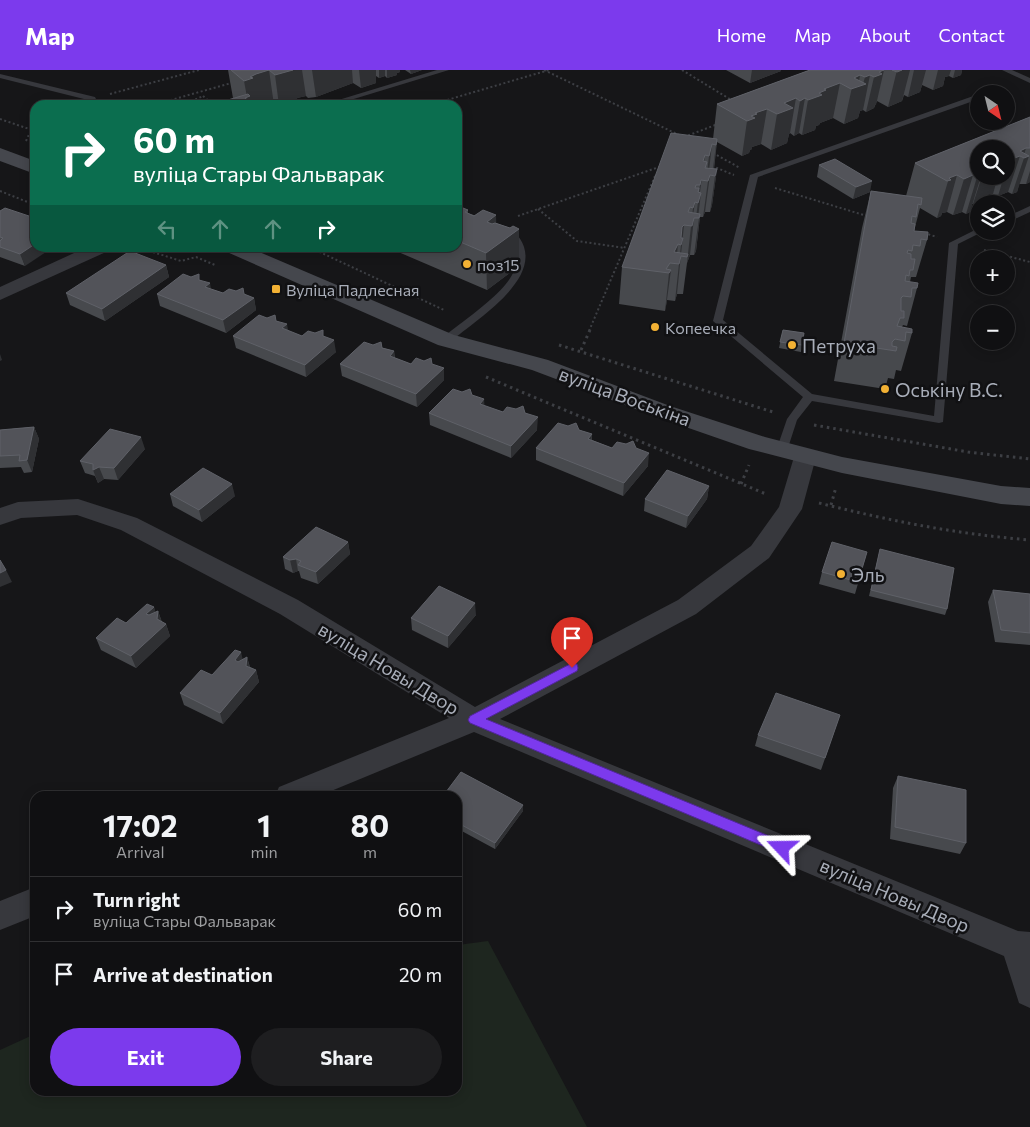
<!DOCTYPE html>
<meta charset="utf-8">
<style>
:root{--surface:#101012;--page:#1e1e20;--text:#f1f3f6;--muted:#9c9d9f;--line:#303032;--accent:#7c3aed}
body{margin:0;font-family:Commissioner,sans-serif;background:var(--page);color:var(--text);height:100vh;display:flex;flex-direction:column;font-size:19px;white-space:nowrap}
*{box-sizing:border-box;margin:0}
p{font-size:16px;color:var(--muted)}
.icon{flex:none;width:28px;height:28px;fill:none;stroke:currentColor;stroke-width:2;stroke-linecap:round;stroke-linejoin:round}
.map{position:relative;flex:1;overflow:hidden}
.drawer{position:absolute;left:30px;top:721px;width:432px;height:305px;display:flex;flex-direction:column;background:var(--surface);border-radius:15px;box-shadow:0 2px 12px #0003,0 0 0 1px var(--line)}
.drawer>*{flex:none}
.guide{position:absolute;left:30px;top:30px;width:432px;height:152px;border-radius:15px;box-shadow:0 2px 12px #0003,0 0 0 1px var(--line);background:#0b6e4f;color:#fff;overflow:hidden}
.needle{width:32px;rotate:145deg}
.tools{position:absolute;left:970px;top:15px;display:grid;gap:10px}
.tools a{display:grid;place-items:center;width:45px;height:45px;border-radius:50%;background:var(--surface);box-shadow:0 2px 12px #0003,0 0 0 1px var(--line);font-size:25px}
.pin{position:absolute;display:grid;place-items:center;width:42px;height:42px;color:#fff;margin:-51px -21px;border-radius:50% 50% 50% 0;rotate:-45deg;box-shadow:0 0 5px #0007}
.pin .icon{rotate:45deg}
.me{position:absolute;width:55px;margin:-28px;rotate:293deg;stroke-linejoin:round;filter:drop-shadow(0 0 4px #0008)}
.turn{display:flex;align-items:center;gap:18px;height:105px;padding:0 20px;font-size:22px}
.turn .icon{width:65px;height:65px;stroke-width:2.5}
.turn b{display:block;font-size:35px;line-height:42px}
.lanes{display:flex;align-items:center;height:48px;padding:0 20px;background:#0003;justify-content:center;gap:25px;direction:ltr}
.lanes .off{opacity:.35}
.eta{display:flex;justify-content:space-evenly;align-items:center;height:85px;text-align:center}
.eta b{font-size:30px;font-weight:700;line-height:35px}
.cta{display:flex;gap:10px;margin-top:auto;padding:10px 20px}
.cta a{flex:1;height:58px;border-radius:30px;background:var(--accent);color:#fff;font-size:20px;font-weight:700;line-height:58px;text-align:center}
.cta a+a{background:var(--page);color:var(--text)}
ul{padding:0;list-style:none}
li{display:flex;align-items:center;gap:15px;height:65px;padding:0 20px;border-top:1px solid var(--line)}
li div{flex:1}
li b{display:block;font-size:19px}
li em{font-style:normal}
header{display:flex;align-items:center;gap:30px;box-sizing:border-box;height:70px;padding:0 25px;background:var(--accent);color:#fff}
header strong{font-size:24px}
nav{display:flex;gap:28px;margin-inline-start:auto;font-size:18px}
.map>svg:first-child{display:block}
</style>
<header>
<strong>Map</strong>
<nav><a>Home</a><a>Map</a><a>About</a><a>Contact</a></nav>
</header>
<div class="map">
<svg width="1030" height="1057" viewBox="0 0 1030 1057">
<rect width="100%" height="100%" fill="#161618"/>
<!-- green -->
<path fill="#1e261f" d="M488,871L587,1057H0V980L35,964V1021H458V875Z"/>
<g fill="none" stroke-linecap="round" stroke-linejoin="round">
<!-- path-far1 -->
<path stroke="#3d3f44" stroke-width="2" stroke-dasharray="2 2.5" stroke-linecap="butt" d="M544,0L681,66
M682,0L733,31
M110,24L199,0
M203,26L213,35
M153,35L235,12
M183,35L203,26
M430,35L549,0
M0,49L35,61
M684,67L718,54
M26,71L31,60
M713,83L740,98
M712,96L734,105
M775,118L867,146
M0,121L35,135
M538,139L577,171L625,178
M518,146L659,97
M924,163L937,167
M140,178L181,191L196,187L215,195
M311,178L444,240
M984,180L1030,192
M589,261L655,106"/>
<!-- path -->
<path stroke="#3d3f44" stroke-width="3" stroke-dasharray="2.5 4" stroke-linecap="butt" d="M559,275L773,342
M581,280L590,260
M486,307L766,424
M814,355L968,382L1030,389
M741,414L749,395
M819,433C891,451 956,464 1030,470
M831,435L836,417"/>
<!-- lane -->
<path fill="#37383d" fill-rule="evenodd" d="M437,0H449L334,35H322Z
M1002,0H1012L1030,8V13Z
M0,4L95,27L96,29L92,31L0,8Z
M979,24V29L758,107L723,250L812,324L934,346L949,173L977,159H979V161H984L958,174L943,352L939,353L812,331L797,350L786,384H778L776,381L787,349L803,327L713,251L750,105Z
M1030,136V142L1006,153V147Z
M512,162C518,164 522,171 524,177C536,214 474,251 450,272H442V268C461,252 501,226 512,205C519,192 516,177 507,165Z"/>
<!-- street -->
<path fill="#37383d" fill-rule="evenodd" d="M85,178H108L106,182L0,230V217Z
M805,380L813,382L816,387L802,439L769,488L696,544L500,649L1018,861L1030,862V938L1019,933L1004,886L474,662L319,726H275L279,717L449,648L280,544L121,460L77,445L21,448L0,455V438L18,432L78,429L137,448L298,530L475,637L678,530L751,476L779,437L794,387L797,382Z
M35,817V846L0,860V831Z"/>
<!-- secondary -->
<path fill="#45474d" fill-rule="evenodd" d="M0,78L35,91V104L0,91Z
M224,178H250L454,265L548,290L670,336L765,367L842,387L1001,416L1030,418V436L1001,434L842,403L749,379L654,346L532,300L438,275L227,182Z"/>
</g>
<!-- wall -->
<path fill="#47494d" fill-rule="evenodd" d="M228,0H400V2L397,3V5L387,8L385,6L379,8L376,6V13L361,18L353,13L316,27L308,28L306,26L297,28L298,34L296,35H274L233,28Z
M405,0H422L411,4Z
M726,0H781V1L750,13Z
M810,0H962L961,5L953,8L949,6L945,7L943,16L933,20L922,15L920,22L908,27L904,25L902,31L888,37L877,31L874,38L866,42L863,40L860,41L858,48L844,54L833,48L820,53L819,55L816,56L815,60L802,65L799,63L794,66L790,63L789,64L787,73L771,80L761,74L752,77V79L750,80L749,83L742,86L717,72L714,99H717L712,135L710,142H705L703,147H700L696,181L694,185H690L687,193L683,224H677L675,231L667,230L665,241L619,234L622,197L713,69L717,34Z
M1030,47V112L1026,114H1019L1017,122L1012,124L1008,122L998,126L993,124H989L973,134H972L970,142L966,144L962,142L953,145L947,142L942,143L941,146L937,148L920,138L914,161L927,170L916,207H911L910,212L917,218L907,256L903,255L902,257L912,263L901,301L896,300L894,309L888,308L885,319L834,311L862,158L871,121L906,126L915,93ZM979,79H1006V106H979Z
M819,95L870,122L853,129L817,107Z
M458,132L462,134V138L468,140V143L510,158L519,159V196L487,220L389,178H458Z
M5,138L25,196L0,187V141Z
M166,195L169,207L105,251L70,235L66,223Z
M200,210L211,219L223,223L244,224L254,228L256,240L226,263L160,236L157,224Z
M276,251L288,261L302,266H323L336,282L306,307L236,278L233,266Z
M783,260L804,263L801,282L779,278Z
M373,275L394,281L395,288L411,294H432L444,310L417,337L342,306L340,294Z
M472,325L484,336L503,342L525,343L537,360L511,388L430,355L429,343Z
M34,357L39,369L32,402L24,403L21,397L0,398V360Z
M579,360L592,364V370L612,378H636L648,396L623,426L536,390V378Z
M145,379L118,410L104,409L98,413L95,406L85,403L80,391Z
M709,416L707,429L686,458L644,441L645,429Z
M170,424L235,426L202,452L173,436Z
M348,472L350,484L318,514L301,508L299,501H298L293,503L285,499L283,487Z
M880,479L947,539L945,545L869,526Z
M867,482L855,524L819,514L822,502Z
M993,520L1030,524V575L995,572L988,532Z
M154,537L155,542L158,541L162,552L166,554L170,566L136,598L101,580L96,568L126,553Z
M476,545L448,578L412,560L411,548Z
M247,587L250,597L256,600L259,612L223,654L184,635L180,623L212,605Z
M840,645L821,700L755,676L758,665Z
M898,706L966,773L960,784L890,769L893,718Z
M458,726L523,741L495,779L458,759Z"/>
<!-- shaded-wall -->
<path fill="#2f3033" d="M269,0L274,35H247L245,28L247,27L244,11L256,4Z
M288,0H302L306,26L297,28L298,34L279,35L275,5Z
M312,0H352L353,13L316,27Z
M359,0H376V13L361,18Z
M379,0H385V6L379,8Z
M387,0H400V2L397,3V5L387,8Z
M410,0H422L411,4Z
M752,0H781V1L750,13Z
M880,0H884L876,35H875L874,38L866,42L874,7Z
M897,0H910L902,31L888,37Z
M914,0H926L920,22L908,27Z
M938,0H951L949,6L945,7L943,16L933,20Z
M955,0H962L961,5L953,8Z
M860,5L858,17L863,14L865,7L870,5L863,40L860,41L858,48L844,54L854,8Z
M840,13L833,48L820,53L819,55L816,56L815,60L802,65L808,30L824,19Z
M796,28L790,63L789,64L787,73L771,80L777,44L784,33Z
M805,28L799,63L794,66L800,31Z
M767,39L761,74L752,77V79L750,80L749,83L742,86L747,51L755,43Z
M717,69L713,105L712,106L716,75Z
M712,74L708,110L706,111L709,86Z
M1026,78L1023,88L1020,86L1008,122L998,126L1004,106H1006V100L1009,90L1020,81Z
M705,85L699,129L701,123L698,148H696L703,91Z
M1029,86L1017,122L1012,124L1024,88Z
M979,98V107L981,106L970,142L966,144L977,107L973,105L962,142L953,145L964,109L971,100Z
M717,99L712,135L710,142L715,106Z
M1030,101V112L1026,114Z
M710,105L705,142L703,147L708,111Z
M957,105L947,142L942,143L941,146L937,148L949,108Z
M982,106H998L993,124H989L973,134Z
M872,111L870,122L853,129L856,117Z
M695,132L692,153L694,148L690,185L687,193L693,138Z
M700,144L696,181L694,185L699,148Z
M496,145L497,175L519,159V196L487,220L486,183L487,152Z
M684,155L677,224L675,231L681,175L680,174L682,157Z
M35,174V178H52L25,196L20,184Z
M678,174L676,194L674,182Z
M166,195L169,207L105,251L102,239Z
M671,200L666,237L665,241L669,203Z
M210,213L212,225L205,217Z
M243,218L245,230L254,228L256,240L226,263L223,250L244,224Z
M287,254L289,266L282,258Z
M334,270L336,282L306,307L305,295Z
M394,281L395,294L390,286Z
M0,284L2,290L0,291Z
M444,298V310L417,337L416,324Z
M484,329L485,341L480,334Z
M538,347L537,360L511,388V376Z
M34,357L39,369L32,402L27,390Z
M592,364L591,376L588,369Z
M141,367L145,379L118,410L114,398Z
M649,383L648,396L623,426L624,413Z
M99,397L104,409L98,413L93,400Z
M232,414L235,426L202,452L199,440Z
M709,416L707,429L686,458L688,446Z
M348,472L350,484L318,514L316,502Z
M296,489L298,501L293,503L290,490Z
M6,500L12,512L0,517V503Z
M475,533L476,545L448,578V566Z
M154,537L157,548L158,541L162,553L166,554L170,566L136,598L131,586L146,544Z
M241,582L244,594L235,590Z
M247,587L250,599L246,596Z
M256,600L259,612L223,654L220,643Z
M523,735V741L495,779V773Z"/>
<!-- building -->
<path fill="#525359" stroke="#5f6168" d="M231,0H293L275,5L269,0L256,4L250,7L253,8L244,11Z
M810,0H884L879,2L882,4L874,7L870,5L865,7L860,5L854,8L866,14L851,19L840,13L824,19L826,20L819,23L822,25L808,30L805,28L800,31L796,28L784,33L793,38L777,44L767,39L755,43L757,44L751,46L755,48L747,51L717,34Z
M892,0H902L897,2Z
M248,24L250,26L245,28L254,35H211Z
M1030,47V78H1026L1020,81L1029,86L1024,88L1020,86L1009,90L1006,89V79H979V98L971,100L979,104V106H980L977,107L973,105L964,109L957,105L949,108L951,110L947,111L915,93Z
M671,63L717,69L716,75L712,74L709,86L705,85L703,91L707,92L705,98L717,99L715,106L710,105L708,111L701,110L700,115H696L695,118H699L698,122L701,123L698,133L695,132L693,138L690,137L688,142L700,144L699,148H694L692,156L684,155L682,157L681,168H683L681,175L678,174L674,182L688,184L687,187L681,186L679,194L670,193L666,199L671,200L669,203L622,197Z
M835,89L872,111L856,117L819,95Z
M871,121L922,128L921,135L918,134L916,147L912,146L911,153L915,154L914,161L928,162L927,170L921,169L920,176L913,175L912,181L908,180L907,183L911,184V189H915L913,200H910L909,206L906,205L905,211L918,213L917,218H912L911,227L903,226L901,228V241H904V248H900L897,256L912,259V263L906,262L905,271L895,269L892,272V276L897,277L896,281L844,273Z
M458,132L462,134L458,136L468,140L465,142L474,146L483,140L496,145L487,152L492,154L495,153L510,158L513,156L519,159L486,183L458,171Z
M5,138L35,148V150L33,151L35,152V174L20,184L0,177V171L3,168L0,167V141Z
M130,181L166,195L102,239L66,223Z
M183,204L191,207L199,204V210L210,213L205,217L223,223L229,219L236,221L243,218L244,224L254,228L223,250L157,224Z
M259,245L267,248L275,245L276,251L287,254L282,258L302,266L308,261L315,263L323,260V266L334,270L305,295L233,266Z
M783,260L804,263L802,275L780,272Z
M364,272L373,275L381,272L382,278L394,281L390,286L411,294L416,288L424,291L431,288L432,294L444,298L416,324L340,294Z
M453,319L462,322L470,319L472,325L484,329L480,334L503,342L507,337L516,339L523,336L525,343L538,347L511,376L429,343Z
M558,353L568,356L576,353L579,360L592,364L588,369L612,378L617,372L626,374L633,371L636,378L649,383L624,413L536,378Z
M34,357L27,390L19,391L20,385L0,386V360Z
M110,359L141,367L114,398L99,397L93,400V394L80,391Z
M203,398L232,414L199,440L170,424Z
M667,400L709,416L688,446L645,429Z
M316,457L348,472L316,502L298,495L301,491L296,489L290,490L283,487Z
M832,472L867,482L858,512L822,502Z
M880,479L954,498L947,539L871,520Z
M0,490L6,500L0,503Z
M439,516L475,533L448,566L411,548Z
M993,520L1030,524V563L1001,560Z
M147,534L154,537L146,544L149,545L158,541L157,549L166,554L131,586L96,568L117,548L126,553Z
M235,580L241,582L235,590L238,592L247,587L246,596L256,600L220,643L180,623L201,600L212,605Z
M776,623L840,645L825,688L758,665Z
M461,702L523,735L495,773L458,753V726H443Z
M898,706L966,720V773L895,757Z"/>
<!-- route -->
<path fill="#7c3aed" stroke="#51269a" d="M572,593L577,594L578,598L577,601L486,649L786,773L788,778L786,782L782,784L777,782L470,653L468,650L470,646Z"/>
<!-- markers -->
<g fill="#f2b134" stroke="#111113" stroke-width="2">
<circle cx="467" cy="194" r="5"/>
<rect x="271" y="214" width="10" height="10" rx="2.5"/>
<circle cx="655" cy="257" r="5"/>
<circle cx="792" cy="275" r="5"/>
<circle cx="885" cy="319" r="5"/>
<circle cx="841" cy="504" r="5"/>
</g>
<g text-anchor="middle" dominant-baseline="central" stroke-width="5" stroke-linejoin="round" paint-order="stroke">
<!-- far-poi labels -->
<g font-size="16" fill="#a8adb8" stroke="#111113" text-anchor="start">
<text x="477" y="194">поз15</text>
<text x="286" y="219">Вуліца Падлесная</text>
<text x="665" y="257">Копеечка</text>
</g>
<!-- poi labels -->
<g font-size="19" fill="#a8adb8" stroke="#111113" text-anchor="start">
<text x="802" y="275">Петруха</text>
<text x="895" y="319">Оськіну В.С.</text>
<text x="851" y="504">Эль</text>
</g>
<!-- street labels -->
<g font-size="19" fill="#a8adb8" stroke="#111113">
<text transform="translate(625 326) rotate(20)">вуліца Воськіна</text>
<text transform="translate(389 598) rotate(31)">вуліца Новы Двор</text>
<text transform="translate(895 825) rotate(23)">вуліца Новы Двор</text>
</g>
</g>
</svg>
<div class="tools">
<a><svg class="needle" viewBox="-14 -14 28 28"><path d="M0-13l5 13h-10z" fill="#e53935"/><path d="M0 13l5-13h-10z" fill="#9c9d9f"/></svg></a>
<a><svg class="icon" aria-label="search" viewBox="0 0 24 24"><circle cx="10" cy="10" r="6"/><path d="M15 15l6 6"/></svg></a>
<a><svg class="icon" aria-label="layers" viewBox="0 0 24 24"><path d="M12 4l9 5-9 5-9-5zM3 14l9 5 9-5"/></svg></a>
<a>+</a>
<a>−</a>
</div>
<div class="pin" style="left:572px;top:598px;background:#d93025"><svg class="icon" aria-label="arrive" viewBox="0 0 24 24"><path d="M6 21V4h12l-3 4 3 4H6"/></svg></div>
<svg class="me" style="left:782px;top:778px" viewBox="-20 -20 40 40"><path d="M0-17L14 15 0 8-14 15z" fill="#7c3aed" stroke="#fff" stroke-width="4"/></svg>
<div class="guide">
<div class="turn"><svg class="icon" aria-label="right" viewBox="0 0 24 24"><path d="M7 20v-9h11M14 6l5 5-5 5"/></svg><div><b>60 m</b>вуліца Стары Фальварак</div></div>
<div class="lanes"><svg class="icon off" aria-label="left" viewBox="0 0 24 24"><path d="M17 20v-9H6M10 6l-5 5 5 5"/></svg><svg class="icon off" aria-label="ahead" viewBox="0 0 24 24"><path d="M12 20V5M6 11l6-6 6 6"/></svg><svg class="icon off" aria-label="ahead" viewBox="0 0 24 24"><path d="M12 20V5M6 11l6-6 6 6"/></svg><svg class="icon" aria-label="right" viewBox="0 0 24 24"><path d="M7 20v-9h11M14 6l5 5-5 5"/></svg></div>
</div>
<section class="drawer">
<div class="eta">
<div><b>17:02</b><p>Arrival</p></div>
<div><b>1</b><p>min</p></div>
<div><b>80</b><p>m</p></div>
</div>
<ul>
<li><svg class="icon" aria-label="right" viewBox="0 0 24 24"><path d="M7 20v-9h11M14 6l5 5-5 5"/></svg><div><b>Turn right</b><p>вуліца Стары Фальварак</p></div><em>60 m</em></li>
<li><svg class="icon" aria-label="arrive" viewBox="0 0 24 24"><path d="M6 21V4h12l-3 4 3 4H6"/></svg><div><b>Arrive at destination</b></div><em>20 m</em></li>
</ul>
<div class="cta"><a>Exit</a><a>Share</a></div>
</section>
</div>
